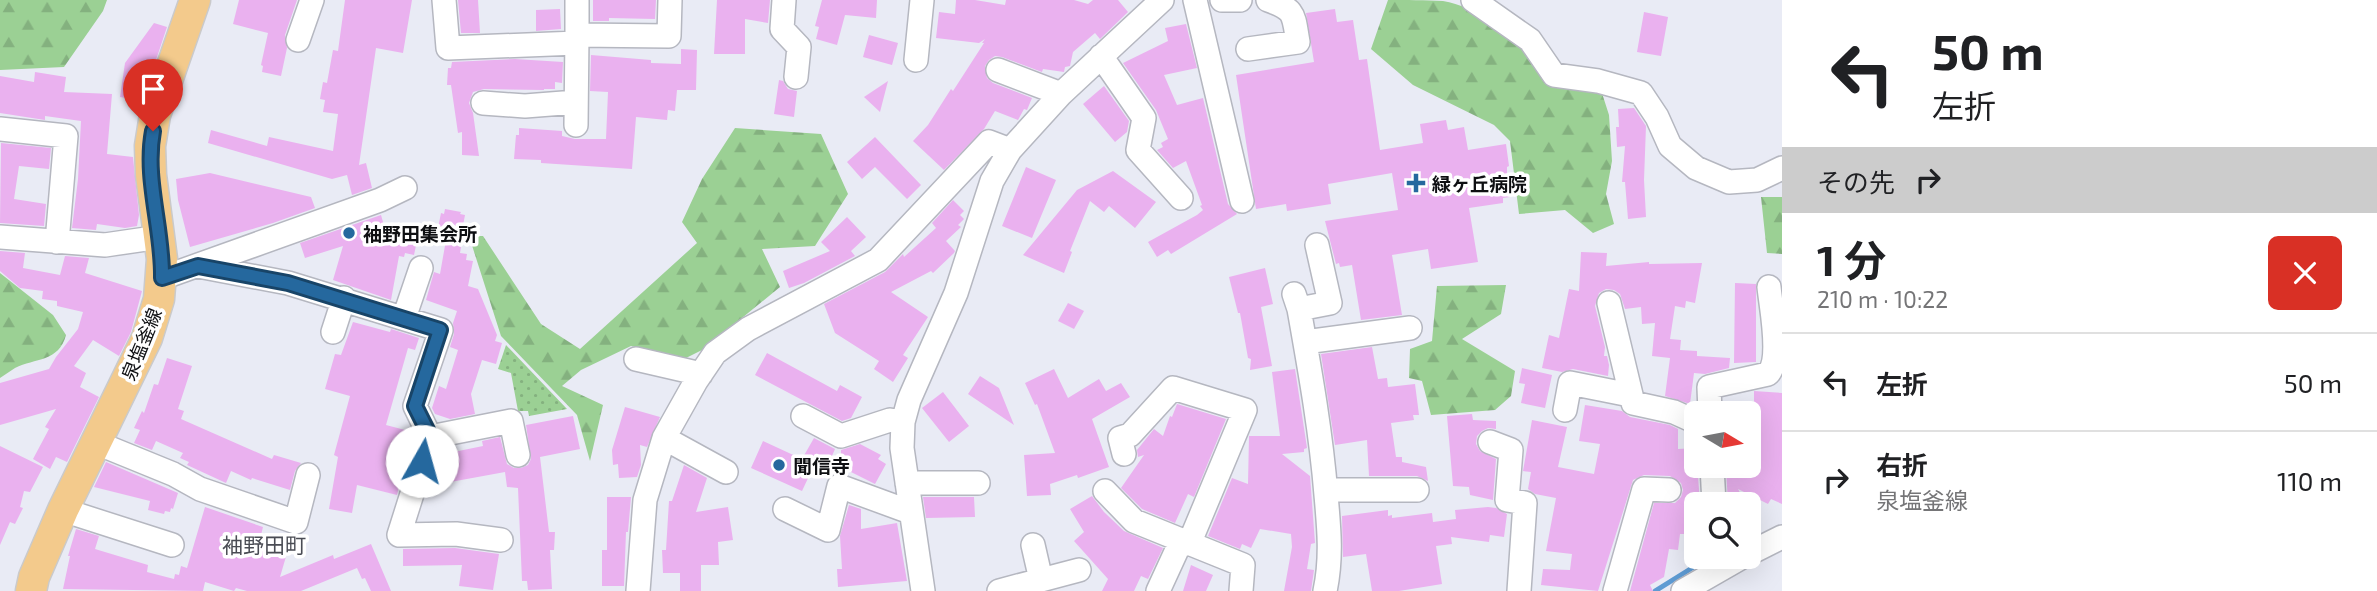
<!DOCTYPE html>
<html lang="ja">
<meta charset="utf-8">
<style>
:root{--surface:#fff;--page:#f6f6f6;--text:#202124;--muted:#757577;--line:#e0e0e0}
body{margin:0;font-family:"Exo 2","Noto Sans JP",sans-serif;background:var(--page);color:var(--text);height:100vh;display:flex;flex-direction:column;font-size:26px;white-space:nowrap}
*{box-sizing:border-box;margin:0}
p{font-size:23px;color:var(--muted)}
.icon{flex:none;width:38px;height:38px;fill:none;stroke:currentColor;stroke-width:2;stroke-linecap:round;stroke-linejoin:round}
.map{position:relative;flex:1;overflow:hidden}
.drawer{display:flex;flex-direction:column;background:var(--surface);width:595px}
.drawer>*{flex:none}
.top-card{background:#fff;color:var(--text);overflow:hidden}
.needle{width:46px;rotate:100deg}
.tools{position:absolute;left:1684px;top:401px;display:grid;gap:14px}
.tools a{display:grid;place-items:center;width:77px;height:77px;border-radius:10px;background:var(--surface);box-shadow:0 7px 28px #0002;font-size:35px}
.pin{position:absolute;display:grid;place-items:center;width:60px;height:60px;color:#fff;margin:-72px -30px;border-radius:50% 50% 50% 0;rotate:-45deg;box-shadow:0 0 7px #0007}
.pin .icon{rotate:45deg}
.me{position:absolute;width:77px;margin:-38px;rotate:7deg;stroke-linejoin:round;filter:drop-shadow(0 0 5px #0008)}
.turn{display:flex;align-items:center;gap:24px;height:147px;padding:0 35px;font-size:32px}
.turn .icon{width:91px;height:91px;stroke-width:2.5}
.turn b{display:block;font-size:49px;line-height:60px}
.then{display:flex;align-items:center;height:66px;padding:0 35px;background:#0003;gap:14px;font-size:26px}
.round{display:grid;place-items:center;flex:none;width:74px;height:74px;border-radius:10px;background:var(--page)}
.overview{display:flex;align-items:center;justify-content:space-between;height:119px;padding:0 35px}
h1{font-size:42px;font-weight:700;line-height:52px}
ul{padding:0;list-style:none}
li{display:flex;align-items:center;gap:21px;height:98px;padding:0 35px;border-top:2px solid var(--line)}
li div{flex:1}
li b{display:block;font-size:26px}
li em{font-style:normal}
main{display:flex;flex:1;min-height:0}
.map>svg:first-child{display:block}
</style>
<main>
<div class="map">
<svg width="1782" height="591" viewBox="0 0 1782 591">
<defs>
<pattern id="green-dots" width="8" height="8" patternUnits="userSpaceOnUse" patternTransform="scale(1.75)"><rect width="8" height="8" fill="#9bd094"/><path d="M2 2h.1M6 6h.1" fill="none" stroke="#84b17f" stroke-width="1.8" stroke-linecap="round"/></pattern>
<pattern id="forest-firs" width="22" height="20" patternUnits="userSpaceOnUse" patternTransform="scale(1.75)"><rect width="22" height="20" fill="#9bd094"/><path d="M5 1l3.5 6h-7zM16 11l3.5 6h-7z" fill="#84b17f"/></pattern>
</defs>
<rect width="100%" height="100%" fill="#e9ebf5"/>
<!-- green -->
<path fill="url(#green-dots)" d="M506,345L567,409L529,416L528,411H518L511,373L498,369Z"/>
<!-- forest -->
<path fill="url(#forest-firs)" d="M0,0H107L103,11L64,67L0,70Z
M1388,0C1406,0 1426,0 1443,1C1491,10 1526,48 1551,87L1601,90L1609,115L1612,161L1606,194L1614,224L1593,233L1565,210L1519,214L1510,141L1494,125L1413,85L1371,49Z
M735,128L821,134L848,194L815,246L762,249L780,287L704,349L684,359L631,346L581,370L562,386L603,405L590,461L577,415L501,336L469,236H483L541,324L580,349L697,243L682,222L702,179Z
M1761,197H1782V254L1767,253Z
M0,273L53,315L66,335C59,362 35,358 15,368C10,371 5,375 0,378Z
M1506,285L1501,314L1462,339L1515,371L1511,396L1495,410L1431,415L1422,381L1409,378L1410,349L1432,341L1437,286Z"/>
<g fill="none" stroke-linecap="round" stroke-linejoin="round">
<!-- stream -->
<path stroke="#5e9bd3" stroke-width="5" d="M1655,591L1708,558"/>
</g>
<!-- building -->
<path fill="#eab1ef" d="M239,0H297L285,35L287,48L281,76L262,72L263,66L261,65L268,33L233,24Z
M345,0H412L403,53L376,48L359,165L366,163L372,188L352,195L347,175L332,179L208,143L211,130L267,146L269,137L333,151L338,114L323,112L325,100L320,99L323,82L327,83L333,50L338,51Z
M458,0H478L480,33H461Z
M593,0H656L655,19L609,18V21H593Z
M717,0H770L768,23L745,19V54H714Z
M822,0H877L876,18L845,15L837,45L816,39L819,27L815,26Z
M956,0H975L1005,5L1006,0H1074L1088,4L1093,0H1118L1128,12L1100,39L1095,33L1073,52L1070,66L1065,67L1064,72L1043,69L1042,72L1002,57L995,56L989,60L985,66L987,78L993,83L1032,98L1027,110L1024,109L1018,120L995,111L984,129L944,170L913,141L928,125L951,89L953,91L984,43H982L985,39L979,43L936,38L939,12L955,14Z
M560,9L561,29L536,31V10Z
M1335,9L1337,22L1353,20L1359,60L1367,59L1380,150L1423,143L1420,124L1446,120L1448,130L1464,127L1468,150L1506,144L1509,166L1507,167V180L1510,197L1503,198V203L1469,208L1478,262L1431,269L1428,249L1392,255L1402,315L1361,320L1352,265L1340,267L1339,263L1336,264L1325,221L1398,210L1392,173L1328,184L1331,204L1287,211L1286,204L1256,209L1236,75L1314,62L1306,13Z
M1644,12L1668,17L1661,56L1637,52Z
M154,23L167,27L155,63L152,62L151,64L143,62L137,100L120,97L125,63Z
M1186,24L1197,68L1164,75L1177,105L1203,98L1228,204L1237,214L1171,254L1168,250L1157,257L1148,242L1197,215L1203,210L1200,206L1202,205L1186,161L1173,168L1157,150L1163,147L1161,143L1168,139L1156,110L1123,63L1168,41L1165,28Z
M869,35L898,43L892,65L863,57Z
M681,49L697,50L696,90H677L675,111L668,110L667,120L636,117L632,169L541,163V160L514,159L516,135H519V128L562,131V136L575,139H606L608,92L590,91L591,55L651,60V63L681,64Z
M515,59L563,62L562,83L555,82V89H544V90L484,89L473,92L469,103L473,113L479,156L462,155V132L458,133L451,85H447L448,68H451L452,62Z
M35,72L66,77L64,92L112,94L107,154L133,157L139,215L137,226L125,228L97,224L96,230L72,228L78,179L81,121L45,116V120L0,113V76L34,82Z
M779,80L783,81L788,89L797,91L794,117L774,114Z
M888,81L880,112L864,97Z
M1104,86L1129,121L1127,132L1115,142L1083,104Z
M1634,108L1646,126L1644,180L1646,217L1628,219L1625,182H1622L1625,146L1617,147L1616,127H1619L1618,109Z
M875,137L921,185L907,199L875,167L862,179L847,162Z
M1,143L51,148L49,169L19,166L14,199L46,204L44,226L0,223Z
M1026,167L1056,180L1032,238L1002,226Z
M1113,171L1156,202L1135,228L1109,206L1104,212L1090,201L1070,251L1072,252L1064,273L1023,255L1077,190Z
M210,173L311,197L315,208L273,223L190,247L178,200L176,179Z
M953,200L964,211L960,215L964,219L958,225L961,227L946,241L955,251L954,253L933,273L931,271L891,292L928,317L903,355L908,358L893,382L874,369L879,361L835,333L824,304L885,272L903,254L904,257L936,228L932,223Z
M445,209L461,212L460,214L465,215L459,246L461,247L460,253L467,254L466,260L473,261L468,286L478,289L497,335L495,341L502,343L496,364L482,360L471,394L475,414L450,419L435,414L432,408L439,386L446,389L458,350L450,347L454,334L453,323L457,311L426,300L434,272L440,274L446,240L436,238L441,213L444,214Z
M381,215L385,229L418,236L414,255L405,253L404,257L399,256L391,300L333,280L343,246L305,258L300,243Z
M847,217L866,237L851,251L855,256L804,283L789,288L783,271L830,251L821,242Z
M0,251L25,253L23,268L60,275L65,256L89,258L85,273L142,291L131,332L119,356L93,340L74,366L86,373L80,387L99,397L67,462L56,457L50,469L33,459L49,429L45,427L56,409L0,425V383L49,369L56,357L78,329L83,312L57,306V301L42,299L43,291L20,288L0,271Z
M1581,252L1607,253L1606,266L1649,262V264L1702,263L1695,303L1686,301L1685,308L1675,306L1670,339L1681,340L1680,350L1697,351V356L1730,358L1729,368L1705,374L1694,373L1690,404L1665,396L1670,358L1652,356L1655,323L1642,324L1641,307L1625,309L1620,294L1614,290L1606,289L1599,293L1595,306L1605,347L1604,356H1607L1609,365L1608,376L1573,369L1562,372L1542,368L1549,335L1559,338L1569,289L1579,291Z
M1265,268L1273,304L1261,307L1272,366L1250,370L1251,359L1248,358L1240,313H1238L1229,277Z
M1735,283L1756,284V362L1734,363Z
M1068,303L1084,311L1074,329L1058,321Z
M353,322L390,332L391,329L419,338L415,350L408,348L386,425L405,430L403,439L407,440L400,465L404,466L397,495L357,485L352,513L329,509L338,457L334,455L350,396L325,389L335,354L341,355Z
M1372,347L1378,379L1387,378L1388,387L1415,384L1419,415H1413L1414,420L1391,423L1396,457H1402V462L1426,467L1428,481L1417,476H1369L1367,440L1335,445L1321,354Z
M767,353L837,391L840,385L862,397L851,418L842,421L755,375Z
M167,358L192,366L178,409L184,411L181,419L272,459L274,455L301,463L295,471L290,490L252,478L251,480L231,471L226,483L187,465L189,462L180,458L183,453L156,441L152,450L134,443L140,430L134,428L142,411L144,413L154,384L158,385Z
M1522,368L1552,375L1545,408L1521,403L1525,384L1519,383Z
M1054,369L1068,398L1099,379L1106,391L1121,383L1130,397L1092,419L1109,467L1078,478L1077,475L1050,484L1051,495L1027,496L1024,455L1055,453L1037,404L1035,405L1025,383Z
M1295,369L1307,448L1304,449V452L1282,454L1310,476L1315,543L1311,544L1307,569L1314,570L1311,591H1284L1292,547L1291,534L1260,529L1251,548L1242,544L1240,549L1208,536L1232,478L1248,484L1249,436H1280L1272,372Z
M980,376L999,388L1014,425L968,394Z
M1754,391L1782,393V504L1771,499L1768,504L1738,489L1745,502L1728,504L1726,468L1748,470V413H1754Z
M943,392L969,426L949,442L922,408Z
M1177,404L1226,419L1194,497L1188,494L1175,523L1142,509L1121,488L1144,455L1138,457L1137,450L1154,429L1163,436L1170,416L1172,417Z
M1585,405L1622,411L1630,417L1670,425L1678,429V449L1696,448L1700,504H1696V534H1680L1678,550L1669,549L1664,577L1650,585L1653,591H1630L1654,503H1675L1681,497L1683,490L1681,483L1670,476L1644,475L1633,480L1598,591L1541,585L1543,569L1570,570L1572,554L1546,551L1556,498L1535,494L1528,489L1531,472L1523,471L1532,420L1567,427L1558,467L1594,474L1600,444L1579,441Z
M625,407L660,417L647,447L640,445L641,465L637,477L619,478L618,464L613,465L612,450Z
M1472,414L1473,420L1496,421V429L1488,428L1482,431L1477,436L1476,444L1480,451L1496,459L1493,500L1470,495L1469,487L1453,486L1447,416Z
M573,416L580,449L540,457L549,532H555L554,550H550L552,589L528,590L527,581H522L518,488L507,487L505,472L445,483L439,455L483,446L482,441L500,437L507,464L514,468H521L528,465L531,459L526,425Z
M814,438L835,449L822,479L810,474L802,491L751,468L763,441L802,459Z
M860,444L881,455L878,459L886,464L875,484L841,467V450Z
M0,446L43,467L30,492L24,491L20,507L23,508L15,524L10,522L0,545Z
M106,462L178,493L173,509L171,508L170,512L165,511L164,514L148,510L150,501L94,487Z
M684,465L707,478L696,512L728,507L733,540L718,542L719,565H701V591H680V573H663L662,550H666L669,501H672Z
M1092,496L1104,512L1124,531L1163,548L1148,579L1141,576L1134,591H1102L1108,579L1074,541L1084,532L1070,509Z
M607,497H631L628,532H626L624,586H602V550H607Z
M923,497H974L975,517L926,518Z
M849,505L861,509V529L897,523L907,581L838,587L837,569H842L840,536Z
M205,507L263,527L261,535L290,543L280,577L333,555L334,559L371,544L391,591H371L365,578L362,579L357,568L301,591H247L236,588L234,591L205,582L203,591L63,589L70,556H68L76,529L99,536L95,549L148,565L147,572L174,579L175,574L179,575L181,566L187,568Z
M1488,507L1496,508L1507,514L1504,537L1490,535L1489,542L1451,537L1452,544L1436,546L1442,584L1399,591H1372L1366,554L1343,557L1342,516L1388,510V516L1392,515V518L1432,513L1433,522L1456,519L1455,510Z
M455,548L499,554L493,590L459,586L462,565L403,566V549Z
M1191,565L1213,575L1206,591H1183Z"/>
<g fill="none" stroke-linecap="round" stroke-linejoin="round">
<defs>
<path id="minor" d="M444,0L448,48L577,43
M577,0V35L669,36L670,0
M784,0L782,29L799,47L796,77
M1195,0L1242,201
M1222,0H1240
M1473,0L1530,40L1554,75L1598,81L1641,93L1657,117L1670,146L1696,168L1729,182L1757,180L1782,168
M298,40L312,0
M1248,49L1298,42C1293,14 1296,10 1268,0
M1101,56L1144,118L1138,150L1181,198
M916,60L922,0
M998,70L1061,94
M483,103L525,106L576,102
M576,125L577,35
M0,129L66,136L57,242
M0,237L105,245L160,237
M198,266L288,283L441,330L415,406L430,437L511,421L518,455
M162,278L380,200L405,188
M1294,294L1299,309C1310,371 1321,432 1326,495C1329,528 1332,558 1325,591
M1609,303L1633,403L1674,412L1696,422
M1299,309L1330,303L1317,245
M404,318L421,268
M333,332L344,298
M1305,342L1410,328
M636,359L701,374
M1565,410L1570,383L1630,395
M1710,413L1709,387L1768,374C1782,359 1771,308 1769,287
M803,416L841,436L890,420L903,422
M430,437L399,535L456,534L501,540
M664,438L726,472
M1490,442L1511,450L1507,500L1525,503L1519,591
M97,443L173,474L200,489L296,522L308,475
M1124,454L1120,438L1130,435L1173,388L1245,410L1189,544
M1712,466L1714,504
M907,483H978
M1326,490H1417
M1105,491L1134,521L1243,565L1241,591
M785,509L828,530L839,486L910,512
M63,510L172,545
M1033,545L1041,580
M1748,554L1782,537
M638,591L645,500L664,438L696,381L715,353L748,329L878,260L989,142L1010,150
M923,591L902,448L903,422L909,400L956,293L992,181L1010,150L1061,94L1162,0
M999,591L1079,570
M1158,591L1181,541
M1615,591L1644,489L1669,490
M1683,591L1744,556"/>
<path id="major" d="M31,591L34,577L63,510L147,338L159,299L162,259L151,175L150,146L155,115L195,0"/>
</defs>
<!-- minor casing -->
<use href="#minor" stroke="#b5b7c0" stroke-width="26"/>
<!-- major casing -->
<use href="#major" stroke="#cacacb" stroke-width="33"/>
<!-- minor -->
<use href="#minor" stroke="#fff" stroke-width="23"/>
<!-- major -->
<use href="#major" stroke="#f3ca8c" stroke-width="30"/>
</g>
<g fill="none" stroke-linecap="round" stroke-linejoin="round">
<defs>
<path id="route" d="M153,131C144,179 163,229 162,278L198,266L288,283L440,330L415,406L430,436L422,461"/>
</defs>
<!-- route casing -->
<use href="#route" stroke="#184467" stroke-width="18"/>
<!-- route -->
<use href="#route" stroke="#25689e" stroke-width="12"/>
</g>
<!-- markers -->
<g fill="#25689e" stroke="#fff" stroke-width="2.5">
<path d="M1412.5 172.5h7v7h7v7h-7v7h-7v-7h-7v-7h7z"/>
<circle cx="349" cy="233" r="7"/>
<circle cx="779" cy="465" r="7"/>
</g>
<g text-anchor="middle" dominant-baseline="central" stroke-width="7" stroke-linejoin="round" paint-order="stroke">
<!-- poi labels -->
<g font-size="19" font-weight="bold" fill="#0e0f12" stroke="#fff" text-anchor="start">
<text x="1432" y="183">緑ヶ丘病院</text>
<text x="363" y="233">袖野田集会所</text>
<text x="793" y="465">聞信寺</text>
</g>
<!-- street labels -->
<g font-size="19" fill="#0e0f12" stroke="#fff">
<text transform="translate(141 344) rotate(-68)">泉塩釜線</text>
</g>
<!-- neighbourhood labels -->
<g font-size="21" fill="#4a4c54" stroke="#fff">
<text x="264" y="544">袖野田町</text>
</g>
</g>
</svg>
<div class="tools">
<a><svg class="needle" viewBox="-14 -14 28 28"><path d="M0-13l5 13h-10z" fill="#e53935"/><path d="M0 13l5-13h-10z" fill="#757577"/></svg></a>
<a><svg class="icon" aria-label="search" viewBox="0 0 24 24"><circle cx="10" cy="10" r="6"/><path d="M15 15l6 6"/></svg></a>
</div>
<div class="pin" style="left:153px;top:131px;background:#d93025"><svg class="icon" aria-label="arrive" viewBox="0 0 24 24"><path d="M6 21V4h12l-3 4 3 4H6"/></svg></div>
<svg class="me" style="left:422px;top:461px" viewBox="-20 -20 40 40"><circle r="19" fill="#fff"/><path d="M0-13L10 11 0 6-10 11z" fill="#25689e"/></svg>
</div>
<section class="drawer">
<div class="top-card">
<div class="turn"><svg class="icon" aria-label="left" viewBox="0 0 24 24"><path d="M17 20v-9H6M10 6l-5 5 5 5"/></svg><div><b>50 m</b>左折</div></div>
<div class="then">その先<svg class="icon" aria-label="right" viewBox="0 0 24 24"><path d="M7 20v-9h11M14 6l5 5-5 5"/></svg></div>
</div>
<div class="overview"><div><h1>1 分</h1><p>210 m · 10:22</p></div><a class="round" style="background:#d93025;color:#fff"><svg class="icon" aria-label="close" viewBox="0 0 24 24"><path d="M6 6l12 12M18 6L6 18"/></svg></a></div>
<ul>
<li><svg class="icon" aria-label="left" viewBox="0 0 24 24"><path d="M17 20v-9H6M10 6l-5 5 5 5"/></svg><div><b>左折</b></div><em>50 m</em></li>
<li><svg class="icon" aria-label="right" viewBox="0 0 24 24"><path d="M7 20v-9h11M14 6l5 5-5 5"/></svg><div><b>右折</b><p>泉塩釜線</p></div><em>110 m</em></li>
</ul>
</section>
</main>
